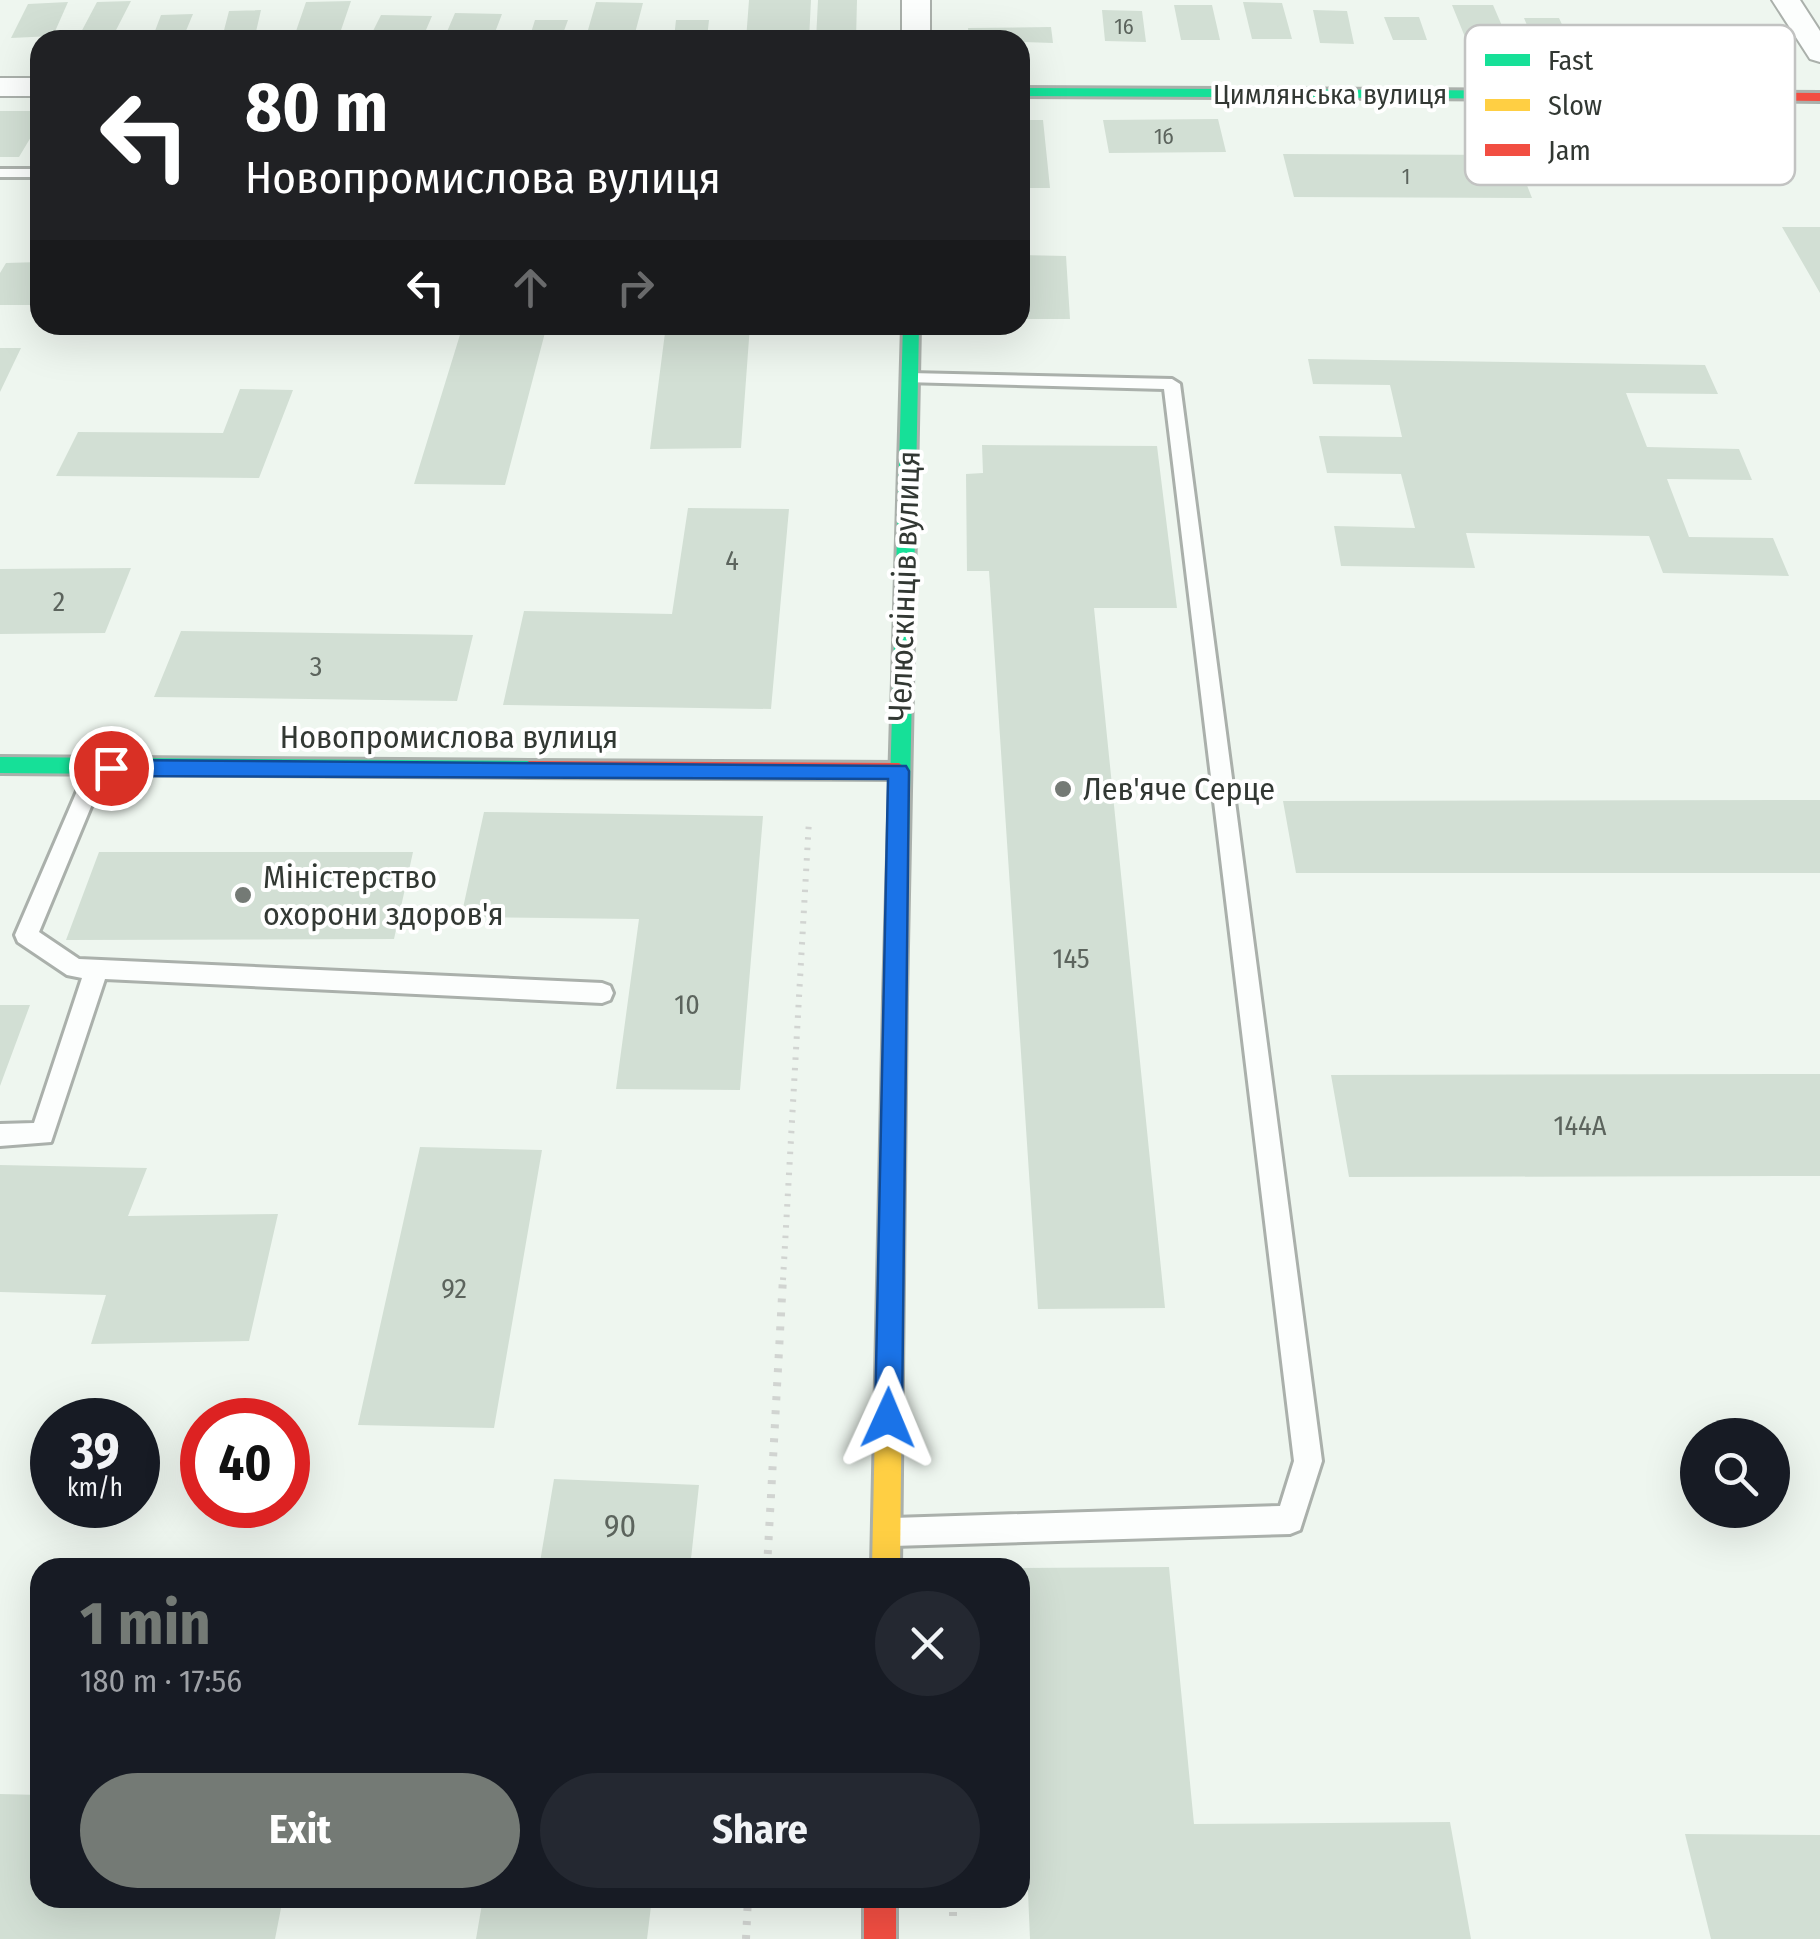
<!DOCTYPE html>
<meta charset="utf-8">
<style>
:root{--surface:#171b24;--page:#242831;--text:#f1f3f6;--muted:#9ea1a6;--accent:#747a75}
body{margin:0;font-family:"Fira Sans Condensed",sans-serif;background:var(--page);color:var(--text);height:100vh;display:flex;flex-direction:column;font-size:38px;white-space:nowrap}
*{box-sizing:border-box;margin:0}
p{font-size:32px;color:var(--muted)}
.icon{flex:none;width:55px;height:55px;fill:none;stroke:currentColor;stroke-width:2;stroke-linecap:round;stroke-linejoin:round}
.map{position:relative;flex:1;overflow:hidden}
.sheet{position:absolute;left:30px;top:1558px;width:1000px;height:350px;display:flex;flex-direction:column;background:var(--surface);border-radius:30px;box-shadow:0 10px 40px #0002}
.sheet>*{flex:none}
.guide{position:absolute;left:30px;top:30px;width:1000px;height:305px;border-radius:30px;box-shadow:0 10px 40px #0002;background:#202124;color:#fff;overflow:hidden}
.controls{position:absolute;left:1680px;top:1418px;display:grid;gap:20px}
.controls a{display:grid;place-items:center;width:110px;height:110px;border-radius:50%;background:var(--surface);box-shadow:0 10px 40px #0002;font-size:50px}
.speed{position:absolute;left:30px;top:1398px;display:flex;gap:20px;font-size:50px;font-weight:700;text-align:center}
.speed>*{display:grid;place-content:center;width:130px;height:130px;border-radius:50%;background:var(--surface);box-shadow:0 10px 40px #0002;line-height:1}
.speed small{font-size:25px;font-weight:400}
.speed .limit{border:15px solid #d22;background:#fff;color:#111}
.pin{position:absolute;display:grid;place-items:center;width:85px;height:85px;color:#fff;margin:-42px;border:5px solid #fff;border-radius:50%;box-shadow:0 2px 10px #0007}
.me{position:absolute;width:110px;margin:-55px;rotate:1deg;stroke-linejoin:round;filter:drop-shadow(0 0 8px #0008)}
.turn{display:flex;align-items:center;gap:35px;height:210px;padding:0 50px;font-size:45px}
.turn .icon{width:130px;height:130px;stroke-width:2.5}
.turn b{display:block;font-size:70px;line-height:85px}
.lanes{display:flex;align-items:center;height:95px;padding:0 50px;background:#0003;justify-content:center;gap:50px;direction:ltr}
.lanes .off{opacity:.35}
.round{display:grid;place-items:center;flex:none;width:105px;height:105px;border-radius:52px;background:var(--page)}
.headline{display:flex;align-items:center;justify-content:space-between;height:170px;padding:0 50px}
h1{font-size:60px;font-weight:700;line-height:75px;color:var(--accent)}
.action{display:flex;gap:20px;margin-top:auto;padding:20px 50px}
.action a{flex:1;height:115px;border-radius:60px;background:var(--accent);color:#fff;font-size:40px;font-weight:700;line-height:115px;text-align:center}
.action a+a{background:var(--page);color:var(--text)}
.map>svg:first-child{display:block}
</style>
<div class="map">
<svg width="1820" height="1939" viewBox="0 0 1820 1939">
<rect width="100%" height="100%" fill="#eef6ef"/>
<!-- building -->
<path fill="#d2dfd4" d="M749,0H811L809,40H746Z
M818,0H857L856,40H816Z
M131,1L113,36H79L97,2Z
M351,1L339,36L294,37L306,2Z
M68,2L53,36L11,38L28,4Z
M596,2L643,3L634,37H586Z
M1243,2L1282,3L1292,39H1252Z
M1174,5H1212L1220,40H1181Z
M1452,5H1493L1509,42H1467Z
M261,10L255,36L222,38L229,11Z
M1102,10L1142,11L1146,42L1105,41Z
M1313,10L1347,11L1354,44L1320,43Z
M455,13L502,14L494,35L446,34Z
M193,14L183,38L152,39L161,15Z
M381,15L432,16L423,37L371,35Z
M1384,17H1419L1427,40H1393Z
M1524,18H1559L1573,48L1536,47Z
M535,20H568L561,39H529Z
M676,20H709L707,38H674Z
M1051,27L1053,43L969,40L968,28Z
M0,111H40V122L19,157H0Z
M1218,119L1226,152L1109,153L1103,120Z
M1020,120H1043L1050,188H1020Z
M1283,154L1515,155L1532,198L1294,197Z
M1782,227H1820V293Z
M1020,255L1066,256L1070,319H1020Z
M40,262V305H0V273L6,263Z
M463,325H547L505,485L414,484Z
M666,325H750L741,448L650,449Z
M0,348H21L0,392Z
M1308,359L1705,365L1718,394L1626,393L1647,447L1739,449L1752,480L1667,479L1689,537L1773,538L1789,576L1663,573L1649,536L1466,533L1475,568L1341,566L1334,526L1415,528L1401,474L1327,473L1319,436L1402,437L1390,385L1313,384Z
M240,389L293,390L259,478L56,476L78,432L223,433Z
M982,445L1157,446L1177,608H1094L1165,1308L1038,1309L989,571H967L966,474L983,473Z
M688,508L789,509L771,709L503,705L524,611L672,614Z
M131,568L105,633L0,634V569Z
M181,631L473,635L457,701L154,697Z
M1820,800V873H1296L1283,801Z
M484,812L763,816L740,1090L616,1089L639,919L461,917Z
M99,852H413L394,939L66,940Z
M0,1005H30L0,1086Z
M1820,1074V1176L1349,1177L1331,1075Z
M420,1147L542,1150L494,1428L358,1425Z
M0,1165L147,1168L128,1216L278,1214L249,1341L91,1344L106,1295L0,1292Z
M554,1479L699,1485L690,1568H539Z
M1169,1567L1194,1824L1450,1822L1471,1939H1030L1020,1704V1568Z
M0,1794L40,1795V1898H283L275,1939H0Z
M1685,1834L1820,1835V1939H1711Z
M483,1898H652L647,1939H476Z"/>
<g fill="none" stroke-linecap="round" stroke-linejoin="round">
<defs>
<path id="lane" d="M0,169H40V177H0Z
M910,373L1172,379L1180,384L1322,1461L1300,1530L1290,1534L893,1546L883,1542L879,1532L883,1522L893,1518L1280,1506L1294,1461L1164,389L904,382L902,378Z
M97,760L107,768L39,932L79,959L602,983L610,986L613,993L610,1000L602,1003L105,979L51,1142L0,1146V1124L34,1123L82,978L67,975L18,942L15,935L87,768Z"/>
<path id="street" d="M902,0H930V40H902Z
M1772,0H1800L1820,31V62L1810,59Z
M0,78H40V96H0Z"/>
<path id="fast" d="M1020,88L1577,91L1584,95L1577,99L1020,96Z
M903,325H919L906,998L903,1005L895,1008L887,1005L884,998Z
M0,757L529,761L539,769L529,777L0,773Z"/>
<path id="slow" d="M895,988L903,991L906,998L900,1568H872L884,998L887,991Z"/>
<path id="jam" d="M1577,91L1820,93V101L1572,98L1570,95Z
M529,761L899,763L909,771L899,779L529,777L519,769Z
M864,1898H896V1939H864Z"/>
</defs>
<!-- lane casing -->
<use href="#lane" stroke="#aab0ab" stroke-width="6"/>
<!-- street casing -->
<use href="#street" stroke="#aab0ab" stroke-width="4"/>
<!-- fast casing -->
<use href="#fast" stroke="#aab0ab" stroke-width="6"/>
<!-- slow casing -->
<use href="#slow" stroke="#aab0ab" stroke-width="6"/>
<!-- jam casing -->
<use href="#jam" stroke="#aab0ab" stroke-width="6"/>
<!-- path-far1 -->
<path stroke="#d1d4d1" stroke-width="6" stroke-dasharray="2.5 8" stroke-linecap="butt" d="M783,1280L809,820"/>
<!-- path -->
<path stroke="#d1d4d1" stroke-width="8" stroke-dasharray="4 10" stroke-linecap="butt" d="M767,1568L783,1278
M953,1898V1921
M746,1939L748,1898"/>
<!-- lane -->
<use href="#lane" fill="#fcfefd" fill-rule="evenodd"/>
<!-- street -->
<use href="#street" fill="#fcfefd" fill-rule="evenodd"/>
<!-- fast -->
<use href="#fast" fill="#16e098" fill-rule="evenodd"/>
<!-- slow -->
<use href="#slow" fill="#ffcf43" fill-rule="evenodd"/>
<!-- jam -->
<use href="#jam" fill="#f24e42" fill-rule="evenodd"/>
</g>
<!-- route -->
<path fill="#1a73e8" stroke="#114b97" stroke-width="2.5" d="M111,760L906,766L909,771L902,1418L898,1428L888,1432L879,1428L875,1418L888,779L111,776L101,768Z"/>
<!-- markers -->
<g fill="#747a75" stroke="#fff" stroke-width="4">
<circle cx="1063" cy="789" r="10"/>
<circle cx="243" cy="895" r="10"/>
</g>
<g text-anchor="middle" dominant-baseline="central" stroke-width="8" stroke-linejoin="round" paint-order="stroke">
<!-- far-number labels -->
<g font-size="22" fill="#5c645d">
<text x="1124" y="26">16</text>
<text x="1164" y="136">1б</text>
<text x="1406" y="176">1</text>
</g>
<!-- far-street labels -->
<g font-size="28" fill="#323833" stroke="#fff">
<text x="1330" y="94">Цимлянська вулиця</text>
</g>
<!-- number labels -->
<g font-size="28" fill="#5c645d">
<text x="732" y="560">4</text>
<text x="59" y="601">2</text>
<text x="316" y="666">3</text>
<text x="1071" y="958">145</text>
<text x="687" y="1004">10</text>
<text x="1580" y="1125">144А</text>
<text x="454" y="1288">92</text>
</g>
<!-- street labels -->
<g font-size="32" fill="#323833" stroke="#fff">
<text transform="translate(904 586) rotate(-88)">Челюскінців вулиця</text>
<text x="449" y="737">Новопромислова вулиця</text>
</g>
<!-- poi labels -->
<g font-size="32" fill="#323833" stroke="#fff" text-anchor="start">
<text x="1083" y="789">Лев'яче Серце</text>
<text x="263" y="877">Міністерство<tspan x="263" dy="37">охорони здоров'я</tspan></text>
</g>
<!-- near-number labels -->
<g font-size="32" fill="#5c645d">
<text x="620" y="1526">90</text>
</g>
</g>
<!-- legend -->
<rect x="1465" y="25" width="330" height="160" rx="15" fill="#fff" stroke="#c2c3c2" stroke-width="2.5"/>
<rect x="1485" y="54" width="45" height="12" fill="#16e098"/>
<rect x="1485" y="99" width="45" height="12" fill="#ffcf43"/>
<rect x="1485" y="144" width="45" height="12" fill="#f24e42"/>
<g font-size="28" fill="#323833">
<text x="1548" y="70">Fast</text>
<text x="1548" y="115">Slow</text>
<text x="1548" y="160">Jam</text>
</g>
</svg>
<div class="controls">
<a><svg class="icon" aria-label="search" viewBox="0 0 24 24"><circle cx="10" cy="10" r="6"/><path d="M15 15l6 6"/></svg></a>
</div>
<div class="speed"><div>39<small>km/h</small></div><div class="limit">40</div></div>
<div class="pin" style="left:111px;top:768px;background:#d93025"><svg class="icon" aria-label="arrive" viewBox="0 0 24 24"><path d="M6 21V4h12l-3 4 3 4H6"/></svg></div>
<svg class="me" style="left:888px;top:1418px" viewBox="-20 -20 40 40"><path d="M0-17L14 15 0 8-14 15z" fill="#1a73e8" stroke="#fff" stroke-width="4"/></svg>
<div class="guide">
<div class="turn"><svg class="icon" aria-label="left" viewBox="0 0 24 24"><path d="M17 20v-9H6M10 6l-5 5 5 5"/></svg><div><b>80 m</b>Новопромислова вулиця</div></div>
<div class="lanes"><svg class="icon" aria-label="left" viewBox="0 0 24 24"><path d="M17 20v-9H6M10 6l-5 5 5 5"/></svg><svg class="icon off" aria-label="ahead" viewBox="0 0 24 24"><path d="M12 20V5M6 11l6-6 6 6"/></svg><svg class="icon off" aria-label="right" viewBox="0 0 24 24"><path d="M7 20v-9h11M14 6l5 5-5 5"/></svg></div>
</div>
<section class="sheet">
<div class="headline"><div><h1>1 min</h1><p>180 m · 17:56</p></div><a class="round"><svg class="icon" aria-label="close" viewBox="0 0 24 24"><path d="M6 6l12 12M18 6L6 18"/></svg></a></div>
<div class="action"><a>Exit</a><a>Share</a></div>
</section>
</div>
